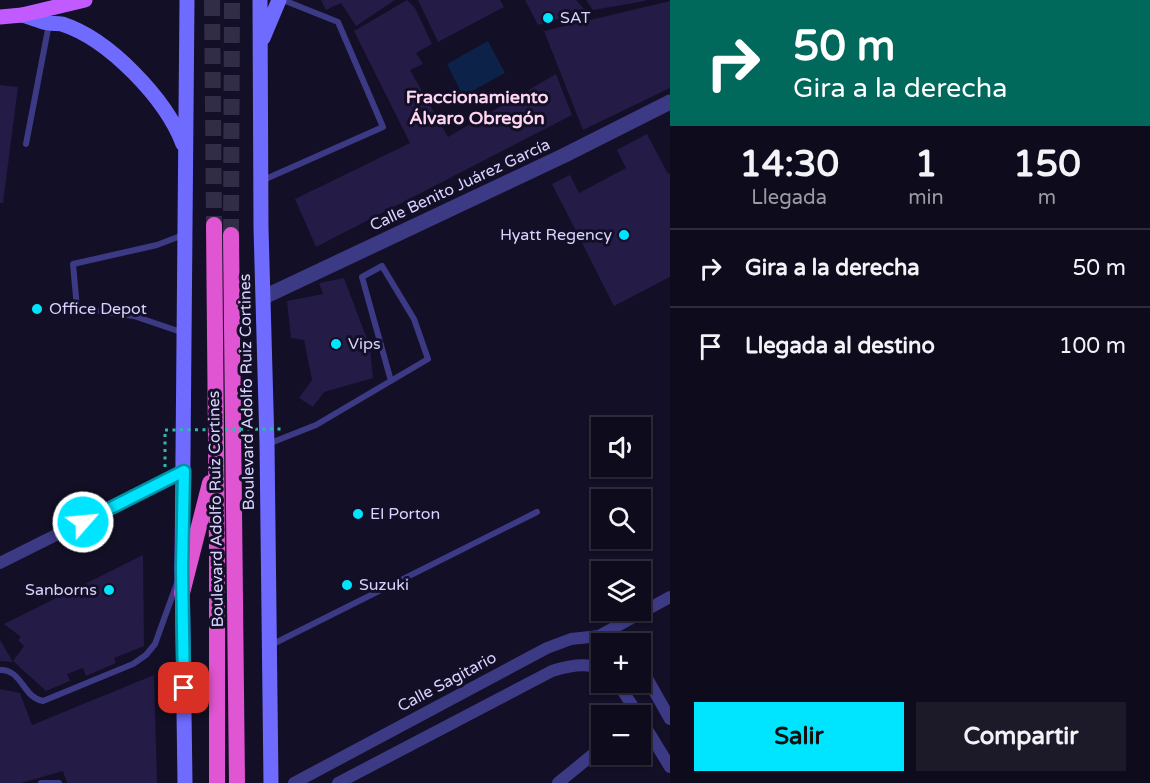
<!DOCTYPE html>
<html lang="es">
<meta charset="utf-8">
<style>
:root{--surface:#0e0b1c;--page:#1c1929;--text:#f1f3f6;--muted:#9b9ba3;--line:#2e2b3b;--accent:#00e5ff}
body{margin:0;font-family:"Varela Round",sans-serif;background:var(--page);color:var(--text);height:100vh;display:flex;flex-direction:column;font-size:22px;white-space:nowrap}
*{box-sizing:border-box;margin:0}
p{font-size:20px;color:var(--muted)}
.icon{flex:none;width:33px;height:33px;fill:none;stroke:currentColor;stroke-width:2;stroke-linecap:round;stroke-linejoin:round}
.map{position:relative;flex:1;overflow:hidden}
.side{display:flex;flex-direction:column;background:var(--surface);width:480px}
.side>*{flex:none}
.banner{background:#00695c;color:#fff;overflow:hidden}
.buttons{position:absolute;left:591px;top:417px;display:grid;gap:12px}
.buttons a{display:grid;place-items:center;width:60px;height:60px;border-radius:0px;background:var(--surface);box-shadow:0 2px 4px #0004,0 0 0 2px var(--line);font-size:30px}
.pin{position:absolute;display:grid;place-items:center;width:51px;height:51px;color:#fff;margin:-26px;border-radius:12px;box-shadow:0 3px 9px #0006}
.me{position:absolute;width:66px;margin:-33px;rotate:63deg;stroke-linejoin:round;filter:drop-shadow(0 0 4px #0008)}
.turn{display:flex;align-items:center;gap:21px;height:126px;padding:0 24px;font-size:27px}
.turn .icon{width:78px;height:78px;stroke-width:2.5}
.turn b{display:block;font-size:42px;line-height:51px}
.eta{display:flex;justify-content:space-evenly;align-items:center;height:102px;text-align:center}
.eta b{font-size:36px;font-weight:800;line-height:42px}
.cta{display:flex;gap:12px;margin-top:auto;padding:12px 24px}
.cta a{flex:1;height:69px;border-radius:0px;background:var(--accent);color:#111;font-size:24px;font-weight:800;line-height:69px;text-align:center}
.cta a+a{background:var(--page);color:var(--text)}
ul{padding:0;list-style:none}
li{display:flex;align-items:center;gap:18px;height:78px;padding:0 24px;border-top:2px solid var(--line)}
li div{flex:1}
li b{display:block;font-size:22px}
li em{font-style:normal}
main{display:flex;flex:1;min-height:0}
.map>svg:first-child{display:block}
</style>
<main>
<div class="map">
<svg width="670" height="783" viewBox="0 0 670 783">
<rect width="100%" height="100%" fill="#130f26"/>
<!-- water -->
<path fill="#0c2248" d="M488,41L505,73L463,96L447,64Z"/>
<!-- building -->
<path fill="#241b47" d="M321,0H395L356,26L341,3L326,10Z
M407,0L415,8L432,44L416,53L423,64L410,70L448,137L556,74L572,115L316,247L295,199L410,143L354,31Z
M418,0H500L504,7L438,42Z
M525,0H576L586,11L538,25Z
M586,0H645V1L593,10Z
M670,1V88L583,130L544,31Z
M0,85L18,87L3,203H0Z
M647,134L668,174L670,173V277L614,306L552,184L570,175L579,193L626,168L617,150Z
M344,278L370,347L373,378L324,392L313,407L299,398L312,380L304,340L291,338L287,301L323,294L319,283Z
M143,555L144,646L114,658L116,663L86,676L83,668L67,674L70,681L46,691L13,661L24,646L18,640L21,637L4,624Z
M0,640L13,662L0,661Z
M154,675L157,783H67L63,771L21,783H0V689L20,693L32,725Z"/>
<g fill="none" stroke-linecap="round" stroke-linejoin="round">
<!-- trunk-tunnel -->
<path stroke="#312d47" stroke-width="16" stroke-dasharray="16 8" stroke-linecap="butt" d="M212,0L214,225
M231,235L232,0"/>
<!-- path -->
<path stroke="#2fb8b0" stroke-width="3" stroke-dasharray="3 4.5" stroke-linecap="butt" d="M165,467V430"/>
<!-- service -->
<path stroke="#3d3a85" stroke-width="6" d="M26,144L49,24
M261,181L383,127L338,22L283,0
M183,235L157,245L73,264L77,308L134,316L184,333
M268,444L316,425L428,359L414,319L382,266L362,277L391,381
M271,645L537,512
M0,670C22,669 23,698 43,701L133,664L146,655L155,644L177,583
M41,783H59"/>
<!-- minor -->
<path stroke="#3d3a85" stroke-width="12" d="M0,563L184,471
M599,636L670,597
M640,666L670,719
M617,682L639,716
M640,718L670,767
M294,783L547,648L571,639L599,636L621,644
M338,783L552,671C568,666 585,662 602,669
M558,783L602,747"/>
<!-- tertiary -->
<path stroke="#3d3a85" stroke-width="15" d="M264,297L563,156L670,102"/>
<!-- secondary -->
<path stroke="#6f6bff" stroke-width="15" d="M260,0L261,228L267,444L271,783
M22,15C30,17 39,21 48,23C53,24 57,23 62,24C109,39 166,99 183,144
M263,38L279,0
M185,783L182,569L187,0"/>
<!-- primary -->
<path stroke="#c25bff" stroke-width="15" d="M0,17L22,15L85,0"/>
<!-- trunk -->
<path stroke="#e055d1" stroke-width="16" d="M214,225L217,551V783
M231,235L237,783
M182,593L210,483"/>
<!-- path-bridge -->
<path stroke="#2fb8b0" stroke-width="3" stroke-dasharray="3 4.5" stroke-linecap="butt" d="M165,430L282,429"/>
</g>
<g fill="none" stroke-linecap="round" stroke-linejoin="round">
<defs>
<path id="route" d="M83,522L184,471L182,569L184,688"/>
</defs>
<!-- route casing -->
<use href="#route" stroke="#0095a6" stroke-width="15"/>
<!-- route -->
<use href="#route" stroke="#00e5ff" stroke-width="10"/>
</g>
<!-- markers -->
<g fill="#00e5ff" stroke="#130f26" stroke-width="2">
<circle cx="548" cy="18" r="6"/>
<circle cx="624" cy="235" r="6"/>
<circle cx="37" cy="309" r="6"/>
<circle cx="336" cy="344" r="6"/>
<circle cx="358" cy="514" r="6"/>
<circle cx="347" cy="585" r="6"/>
<circle cx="109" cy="590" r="6"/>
</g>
<g text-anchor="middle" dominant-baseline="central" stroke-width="6" stroke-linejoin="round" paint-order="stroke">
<!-- poi labels -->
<g font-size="16" fill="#d9d4ff" stroke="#130f26" text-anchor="start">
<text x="560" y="18">SAT</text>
<text x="612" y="235" text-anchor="end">Hyatt Regency</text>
<text x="49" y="309">Office Depot</text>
<text x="348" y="344">Vips</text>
<text x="370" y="514">El Porton</text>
<text x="359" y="585">Suzuki</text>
<text x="97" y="590" text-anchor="end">Sanborns</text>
</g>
<!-- street labels -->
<g font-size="16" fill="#d9d4ff" stroke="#130f26">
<text transform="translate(460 185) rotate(-25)">Calle Benito Juárez García</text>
<text transform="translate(247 392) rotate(-91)">Boulevard Adolfo Ruiz Cortines</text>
<text transform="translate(216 509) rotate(-91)">Boulevard Adolfo Ruíz Cortines</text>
<text transform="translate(447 682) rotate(-28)">Calle Sagitario</text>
</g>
<!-- neighbourhood labels -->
<g font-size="18" font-weight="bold" fill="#ffd6f0" stroke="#130f26">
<text x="477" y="97">Fraccionamiento<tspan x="477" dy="21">Álvaro Obregón</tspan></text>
</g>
</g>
</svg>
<div class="buttons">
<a><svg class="icon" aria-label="sound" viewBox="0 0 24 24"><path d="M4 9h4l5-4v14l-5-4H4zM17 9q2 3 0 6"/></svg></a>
<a><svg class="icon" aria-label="search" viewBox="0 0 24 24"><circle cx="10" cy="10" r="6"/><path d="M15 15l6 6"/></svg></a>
<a><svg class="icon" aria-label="layers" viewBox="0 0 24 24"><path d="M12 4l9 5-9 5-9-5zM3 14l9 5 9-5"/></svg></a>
<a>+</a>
<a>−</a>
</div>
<div class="pin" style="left:184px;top:688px;background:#d93025"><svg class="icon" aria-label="arrive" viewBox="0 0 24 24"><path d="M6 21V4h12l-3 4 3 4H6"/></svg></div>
<svg class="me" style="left:83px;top:522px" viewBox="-20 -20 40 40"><circle r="17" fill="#00e5ff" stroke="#fff" stroke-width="3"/><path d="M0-11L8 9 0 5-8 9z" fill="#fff"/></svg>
</div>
<section class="side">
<div class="banner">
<div class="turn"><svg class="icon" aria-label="right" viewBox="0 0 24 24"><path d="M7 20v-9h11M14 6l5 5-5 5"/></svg><div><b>50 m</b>Gira a la derecha</div></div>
</div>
<div class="eta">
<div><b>14:30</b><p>Llegada</p></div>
<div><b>1</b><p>min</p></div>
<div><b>150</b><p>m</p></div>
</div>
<ul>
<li><svg class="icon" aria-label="right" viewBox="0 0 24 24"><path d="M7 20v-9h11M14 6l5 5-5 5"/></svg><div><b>Gira a la derecha</b></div><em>50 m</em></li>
<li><svg class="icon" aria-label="arrive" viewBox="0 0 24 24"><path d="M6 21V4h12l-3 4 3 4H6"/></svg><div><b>Llegada al destino</b></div><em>100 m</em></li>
</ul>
<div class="cta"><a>Salir</a><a>Compartir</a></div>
</section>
</main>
